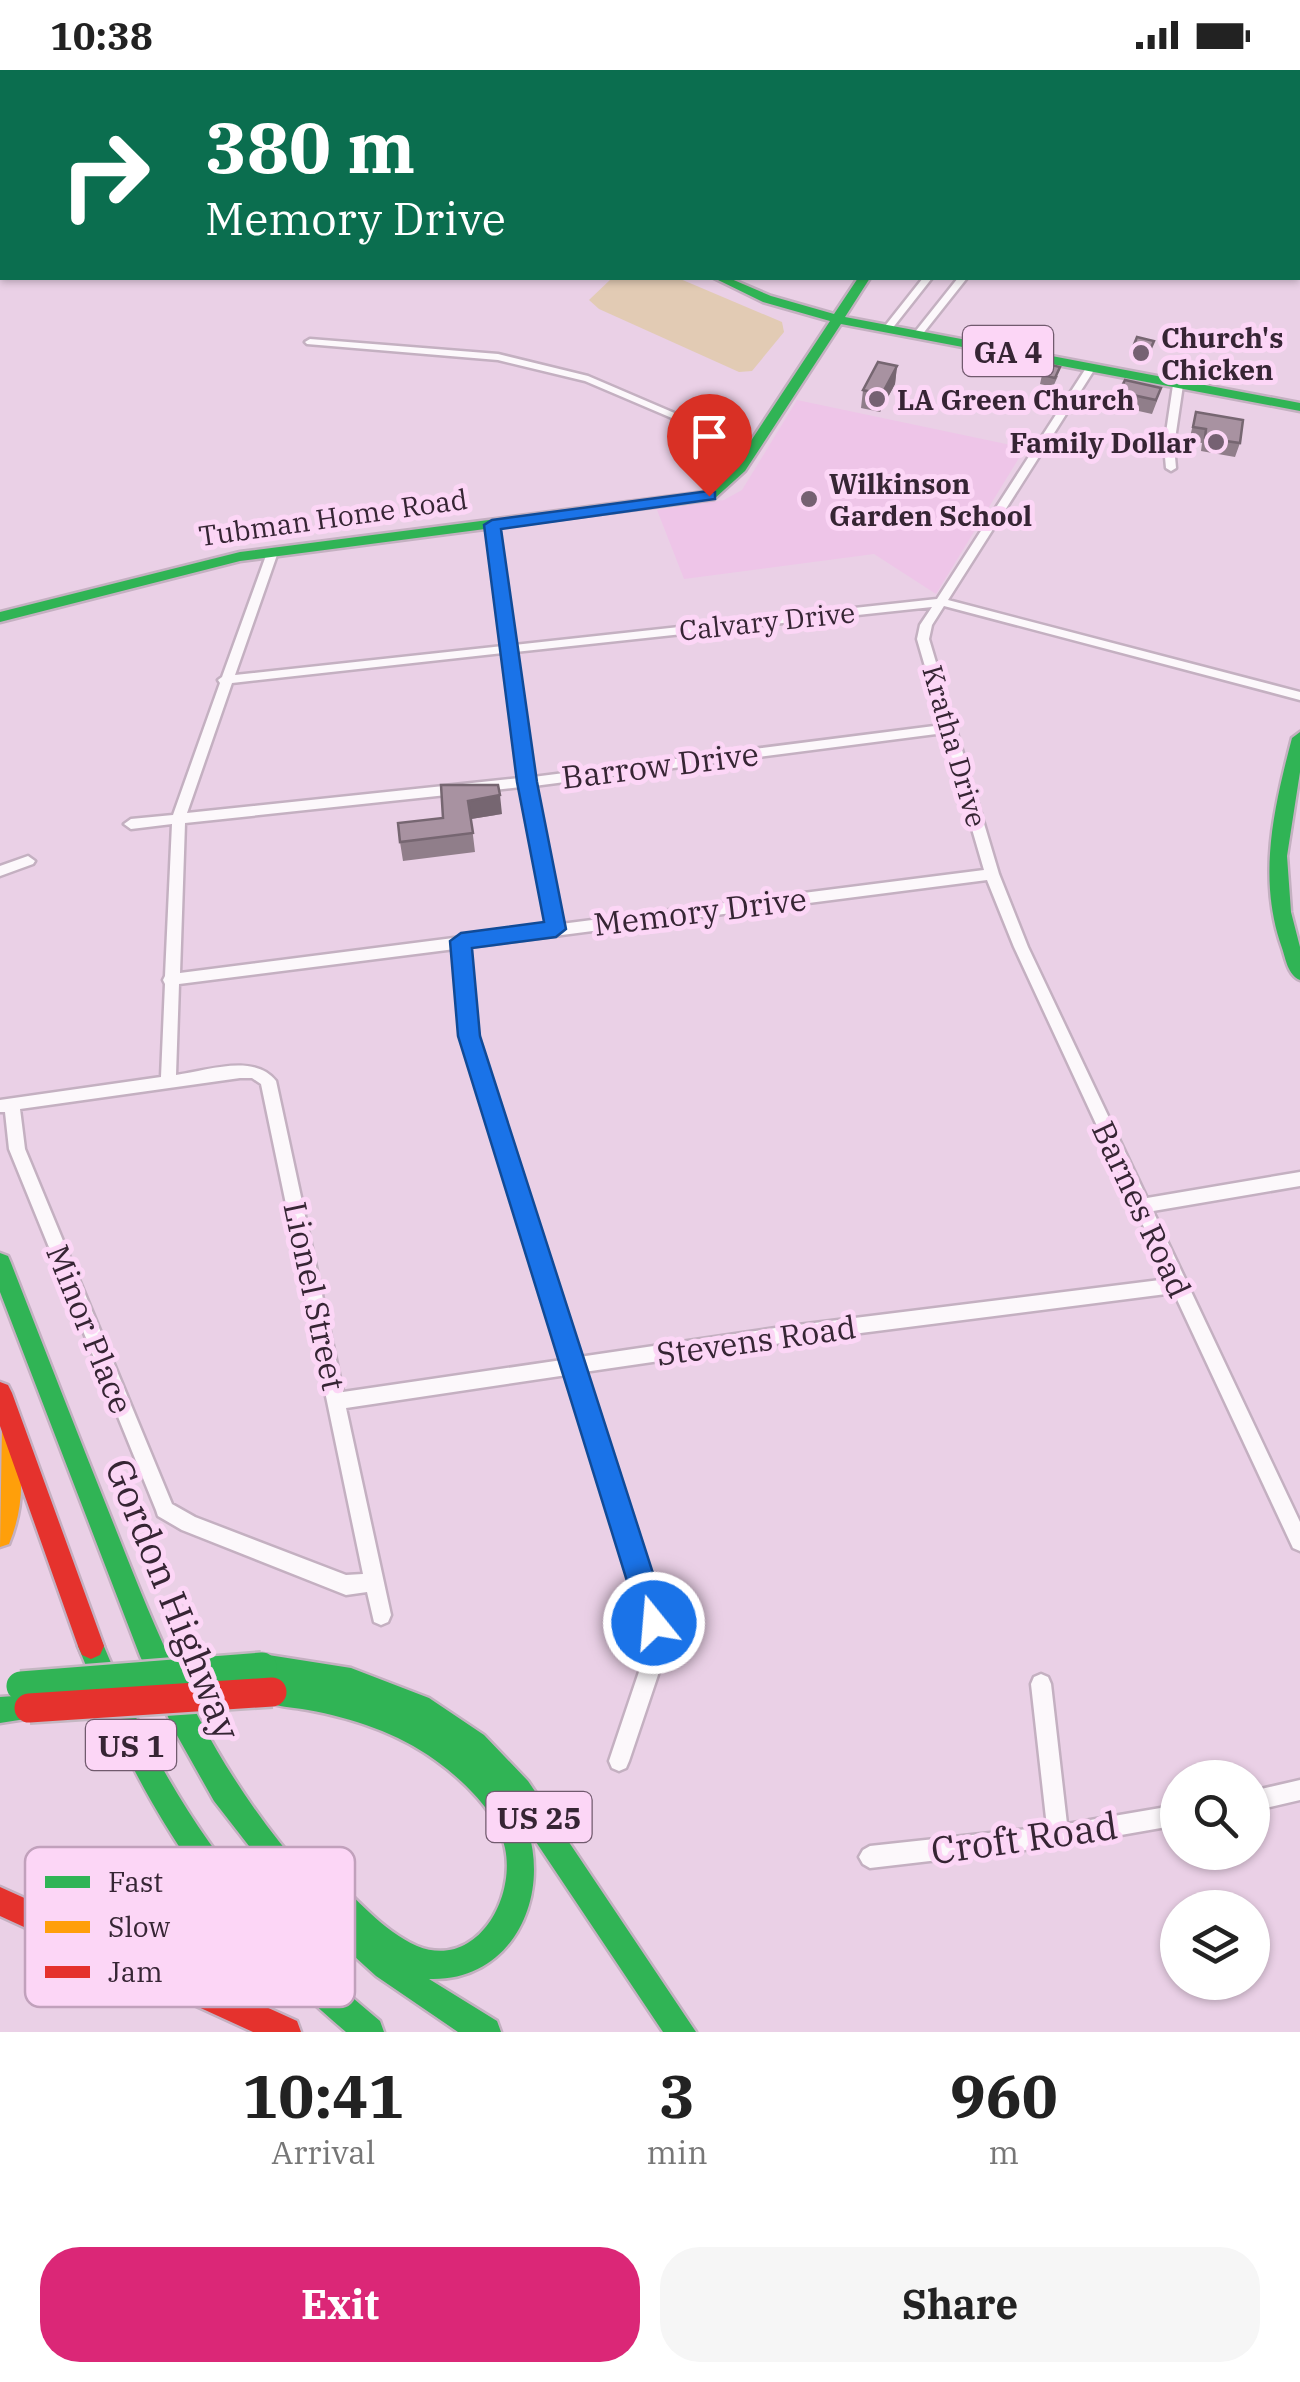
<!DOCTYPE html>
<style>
:root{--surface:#fff;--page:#f6f6f6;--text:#222;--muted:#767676;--accent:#db2777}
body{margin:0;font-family:"IBM Plex Serif",serif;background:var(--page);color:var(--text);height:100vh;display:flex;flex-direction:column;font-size:38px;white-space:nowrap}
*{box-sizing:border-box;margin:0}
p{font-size:32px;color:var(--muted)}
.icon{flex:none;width:55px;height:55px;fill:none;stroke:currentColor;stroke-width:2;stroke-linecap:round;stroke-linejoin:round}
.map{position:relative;height:1962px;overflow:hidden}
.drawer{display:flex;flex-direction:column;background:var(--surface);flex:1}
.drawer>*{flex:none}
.banner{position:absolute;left:0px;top:0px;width:1300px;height:210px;box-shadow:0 2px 8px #0004;background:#0b6e4f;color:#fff;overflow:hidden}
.buttons{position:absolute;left:1160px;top:1690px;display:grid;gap:20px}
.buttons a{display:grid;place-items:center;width:110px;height:110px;border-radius:50%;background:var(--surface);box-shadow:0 2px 8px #0004;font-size:50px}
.pin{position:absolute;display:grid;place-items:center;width:85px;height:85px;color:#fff;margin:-102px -42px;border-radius:50% 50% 50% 0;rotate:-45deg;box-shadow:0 0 10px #0007}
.pin .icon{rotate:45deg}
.me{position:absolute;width:110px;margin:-55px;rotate:343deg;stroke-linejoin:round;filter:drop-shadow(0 0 8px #0008)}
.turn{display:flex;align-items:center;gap:35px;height:210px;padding:0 40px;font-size:45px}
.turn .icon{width:130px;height:130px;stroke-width:2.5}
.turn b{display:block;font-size:70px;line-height:85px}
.eta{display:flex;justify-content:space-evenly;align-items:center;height:170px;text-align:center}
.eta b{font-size:60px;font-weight:700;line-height:70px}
.cta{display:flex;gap:20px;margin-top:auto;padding:20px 40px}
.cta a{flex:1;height:115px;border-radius:40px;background:var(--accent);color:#fff;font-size:40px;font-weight:700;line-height:115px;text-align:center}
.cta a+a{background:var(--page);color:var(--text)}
.status{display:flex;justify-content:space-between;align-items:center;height:70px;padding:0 50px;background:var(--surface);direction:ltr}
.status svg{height:28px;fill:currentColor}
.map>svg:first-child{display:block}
</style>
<div class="status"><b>10:38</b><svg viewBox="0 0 49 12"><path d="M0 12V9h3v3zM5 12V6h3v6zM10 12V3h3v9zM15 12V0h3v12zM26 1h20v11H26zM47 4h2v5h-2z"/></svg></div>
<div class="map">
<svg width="1300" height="1962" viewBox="0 0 1300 1962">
<rect width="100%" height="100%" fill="#ead0e6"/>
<!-- built -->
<path fill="#eec5e8" d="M797,330L1025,378L936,524L874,484L684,509L657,440L724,430L742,420Z"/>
<!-- green -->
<path fill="#e2cbb4" d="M612,208H678L782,252L784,262L752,301L739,302L599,239L589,230Z"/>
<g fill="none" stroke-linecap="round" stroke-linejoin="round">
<defs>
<path id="street" d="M881,0H893L895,2H885Z
M0,19H2V24H0Z
M1298,77H1300V82H1298Z
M1298,162L1300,163V169L1298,168Z
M923,208H932L891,260H885V256Z
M958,208H967L921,266H915V262Z
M310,269L498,284L588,306L756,378L747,380L585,311L498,290L307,274L305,272Z
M1088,295L1096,297L948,530L1300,622V630L944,536L932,555L929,569L999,804L1028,877L1147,1128L1300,1102V1116L1153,1141L1300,1452V1481L1293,1478L1174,1223L782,1273L584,1302L664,1553L666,1581L629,1691L626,1698L619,1701L612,1698L609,1691L646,1581L644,1553L567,1305L346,1338L391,1545L388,1552L381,1555L374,1552L367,1522L346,1525L182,1460L158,1446L156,1440L9,1079L5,1042H0V1030L161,1007L165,914L163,910L165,906L172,754L131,759L124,754L131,749L173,745L220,613L218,610L222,607L268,480L272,479L278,482L235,605L503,576L486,455L492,452L498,455L514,575L937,529ZM932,537L920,555L917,569L942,655L533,707L515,582ZM503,583L520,708L187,743L232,613ZM944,663L984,800L561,854L534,716ZM521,717L547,856L180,903L185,753ZM987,810L1014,877L1168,1209L782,1257L579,1287L476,966L469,877ZM455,879L462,966L562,1290L343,1322L276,1011C254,983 207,1001 176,1005L179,914ZM240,1008H252L261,1014L363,1504L346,1505L195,1447L172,1434L25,1079L20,1039Z
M1178,312L1183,315L1174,376L1176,398L1171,401L1166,398L1164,376L1173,315Z
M28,786L35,791L33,794L0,806V796Z
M1041,1604L1048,1607L1051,1614L1067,1754L1178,1735V1755L1058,1776L870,1798L863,1794L859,1787L863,1780L870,1776L1047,1757L1031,1614L1034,1607Z
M1300,1710V1730L1252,1741V1721Z"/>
<path id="fast" d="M1298,15H1300V21H1298Z
M0,133H2V139H0Z
M714,208H729L771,226L834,244L858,208H870L845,247L1300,333V341L841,254L745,401L714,429L240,491L0,552V542L240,482L705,422L735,395L830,251L763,232Z
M1300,662V702L1287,786L1291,842L1300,877V910C1288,905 1286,890 1282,878C1257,808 1274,737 1292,668Z
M0,1183L8,1186L11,1193C45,1280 79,1368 114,1455C165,1585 213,1700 308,1806L319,1799L329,1803C356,1828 383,1861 417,1876C476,1900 516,1829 505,1778C498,1743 463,1710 435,1690C398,1663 352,1648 308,1640C292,1637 277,1637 263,1631L259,1622L267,1611L253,1606L249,1597L253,1588L262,1584L351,1598L429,1628L484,1665L528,1711L696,1962H663L528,1760C550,1831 510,1912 429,1909L497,1951L501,1962H458L376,1906L288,1826L214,1731L174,1660L140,1586L0,1222Z
M91,1563L100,1567C169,1734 240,1835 380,1951L384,1962H346C213,1850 142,1736 78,1576L82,1567Z
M29,1625L38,1629L42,1638L38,1647L0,1653V1627Z"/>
<path id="slow" d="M328,0H341L342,2H330Z
M1243,0H1259L1260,2H1246Z
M2,1357L10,1360C26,1396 24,1438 9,1474L0,1477Z"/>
<path id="jam" d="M0,1312L8,1315L12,1323L104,1576L100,1585L91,1589L82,1585L78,1576L0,1356Z
M0,1817L297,1951L301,1962H253L0,1846Z"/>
</defs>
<!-- street casing -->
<use href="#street" stroke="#c4b0c1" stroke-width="5"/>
<!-- fast casing -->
<use href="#fast" stroke="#c4b0c1" stroke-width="5"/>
<!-- slow casing -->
<use href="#slow" stroke="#c4b0c1" stroke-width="5"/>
<!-- jam casing -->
<use href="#jam" stroke="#c4b0c1" stroke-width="5"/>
<!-- street -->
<use href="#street" fill="#fcf8fb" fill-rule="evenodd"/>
<!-- fast -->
<use href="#fast" fill="#30b455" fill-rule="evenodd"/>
<!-- slow -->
<use href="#slow" fill="#ff9f0a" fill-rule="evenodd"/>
<!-- jam -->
<use href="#jam" fill="#e5322d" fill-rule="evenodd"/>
<defs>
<path id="fast-bridge" d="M21,1616L262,1597"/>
<path id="jam-bridge" d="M29,1638L272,1622"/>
</defs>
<!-- fast-bridge casing -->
<use href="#fast-bridge" stroke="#c4b7c2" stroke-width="34" stroke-linecap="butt"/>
<!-- jam-bridge casing -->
<use href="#jam-bridge" stroke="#c4b7c2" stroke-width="34" stroke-linecap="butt"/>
<!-- fast-bridge -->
<use href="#fast-bridge" stroke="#30b455" stroke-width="29"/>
<!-- jam-bridge -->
<use href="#jam-bridge" stroke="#e5322d" stroke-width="29"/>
</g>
<!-- wall -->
<path fill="#907e8a" d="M1133,277L1152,280L1148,289L1131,286Z
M897,296L895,314L880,342L861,338L863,320Z
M1042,305L1058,306L1053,317L1040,314Z
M1125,310L1157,331L1152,344L1116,336L1119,322Z
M1196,342L1240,373L1235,387L1201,381L1202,373L1189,371Z
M502,744L471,749L475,782L403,791L400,772L443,748Z"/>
<!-- shaded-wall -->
<path fill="#766671" d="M897,296L895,314L880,342L882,324Z
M500,725L502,744L471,749L468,731Z"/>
<!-- building -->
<path fill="#a892a1" stroke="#766671" stroke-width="2.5" d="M1137,267L1154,271L1150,280L1133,277Z
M878,292L897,296L882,324L863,320Z
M1047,294L1060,297L1055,308L1042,305Z
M1125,310L1161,318L1156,330L1119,322Z
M1196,342L1243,350L1240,373L1205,368L1206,359L1193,357Z
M441,715H498L500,725L468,731L473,763L400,772L398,753L443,748Z"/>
<!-- route -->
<path fill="#1a73e8" stroke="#114b97" stroke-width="2.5" d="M709,421L715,422V429L501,459L537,712L566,859L556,867L472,878L480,966L669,1553L665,1563L654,1567L644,1563L640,1553L458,966L450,871L461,863L544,852L517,712L484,455L492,450Z"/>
<!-- markers -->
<g fill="#756172" stroke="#fcd6f6" stroke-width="4">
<circle cx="1141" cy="283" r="10"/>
<circle cx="877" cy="329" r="10"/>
<circle cx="1216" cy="372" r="10"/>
<circle cx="809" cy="429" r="10"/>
</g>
<g text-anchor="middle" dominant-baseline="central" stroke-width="10" stroke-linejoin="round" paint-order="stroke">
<!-- far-poi labels -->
<g font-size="28" font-weight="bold" fill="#362534" stroke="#fcd6f6" text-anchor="start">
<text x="1161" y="267">Church's<tspan x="1161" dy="32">Chicken</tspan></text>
<text x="897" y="329">LA Green Church</text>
<text x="1196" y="372" text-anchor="end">Family Dollar</text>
<text x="829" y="413">Wilkinson<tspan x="829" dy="32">Garden School</tspan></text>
</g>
<!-- far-street labels -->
<g font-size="28" fill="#362534" stroke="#fcd6f6">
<text transform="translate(333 447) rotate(-8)">Tubman Home Road</text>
<text transform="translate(767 551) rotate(-6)">Calvary Drive</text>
<text transform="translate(955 676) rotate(74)">Kratha Drive</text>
</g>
<!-- shield labels -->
<g fill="#fcd6f6" stroke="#715a6e" stroke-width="2.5">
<rect x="963" y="256" width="90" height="50" rx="8"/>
<rect x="86" y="1650" width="90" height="50" rx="8"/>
<rect x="486.5" y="1722" width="105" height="50" rx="8"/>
</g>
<g font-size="30" font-weight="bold" fill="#362534">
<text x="1008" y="281">GA 4</text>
<text x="131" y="1675">US 1</text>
<text x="539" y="1747">US 25</text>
</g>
<!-- street labels -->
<g font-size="32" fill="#362534" stroke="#fcd6f6">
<text transform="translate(660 695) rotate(-7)">Barrow Drive</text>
<text transform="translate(700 841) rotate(-7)">Memory Drive</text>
<text transform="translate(1142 1139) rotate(65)">Barnes Road</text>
<text transform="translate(315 1226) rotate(78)">Lionel Street</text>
<text transform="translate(90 1259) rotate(68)">Minor Place</text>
<text transform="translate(756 1270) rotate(-8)">Stevens Road</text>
</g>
<!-- near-street labels -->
<g font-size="38" fill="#362534" stroke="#fcd6f6">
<text transform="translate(174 1529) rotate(68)">Gordon Highway</text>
<text transform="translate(1024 1767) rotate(-8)">Croft Road</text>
</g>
</g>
<!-- legend -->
<rect x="25" y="1777" width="330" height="160" rx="15" fill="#fcd6f6" stroke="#c1a1bc" stroke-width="2.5"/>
<rect x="45" y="1806" width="45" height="12" fill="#30b455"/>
<rect x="45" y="1851" width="45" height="12" fill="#ff9f0a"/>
<rect x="45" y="1896" width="45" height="12" fill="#e5322d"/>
<g font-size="28" fill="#362534">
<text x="108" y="1822">Fast</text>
<text x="108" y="1867">Slow</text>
<text x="108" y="1912">Jam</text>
</g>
</svg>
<div class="buttons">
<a><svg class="icon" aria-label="search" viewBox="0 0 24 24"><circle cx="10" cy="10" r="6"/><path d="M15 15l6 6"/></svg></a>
<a><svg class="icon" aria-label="layers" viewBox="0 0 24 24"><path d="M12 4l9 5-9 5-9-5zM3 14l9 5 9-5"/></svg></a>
</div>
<div class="pin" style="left:709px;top:426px;background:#d93025"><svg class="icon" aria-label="arrive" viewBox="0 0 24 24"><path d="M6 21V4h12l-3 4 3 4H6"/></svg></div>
<svg class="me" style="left:654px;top:1553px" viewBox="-20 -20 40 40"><circle r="17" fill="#1a73e8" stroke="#fff" stroke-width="3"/><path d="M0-11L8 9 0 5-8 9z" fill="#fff"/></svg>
<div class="banner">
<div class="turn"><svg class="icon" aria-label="right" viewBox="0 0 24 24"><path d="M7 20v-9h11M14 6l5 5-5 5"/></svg><div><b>380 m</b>Memory Drive</div></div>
</div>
</div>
<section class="drawer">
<div class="eta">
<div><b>10:41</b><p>Arrival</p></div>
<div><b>3</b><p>min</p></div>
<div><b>960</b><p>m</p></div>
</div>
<div class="cta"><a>Exit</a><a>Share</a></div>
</section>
